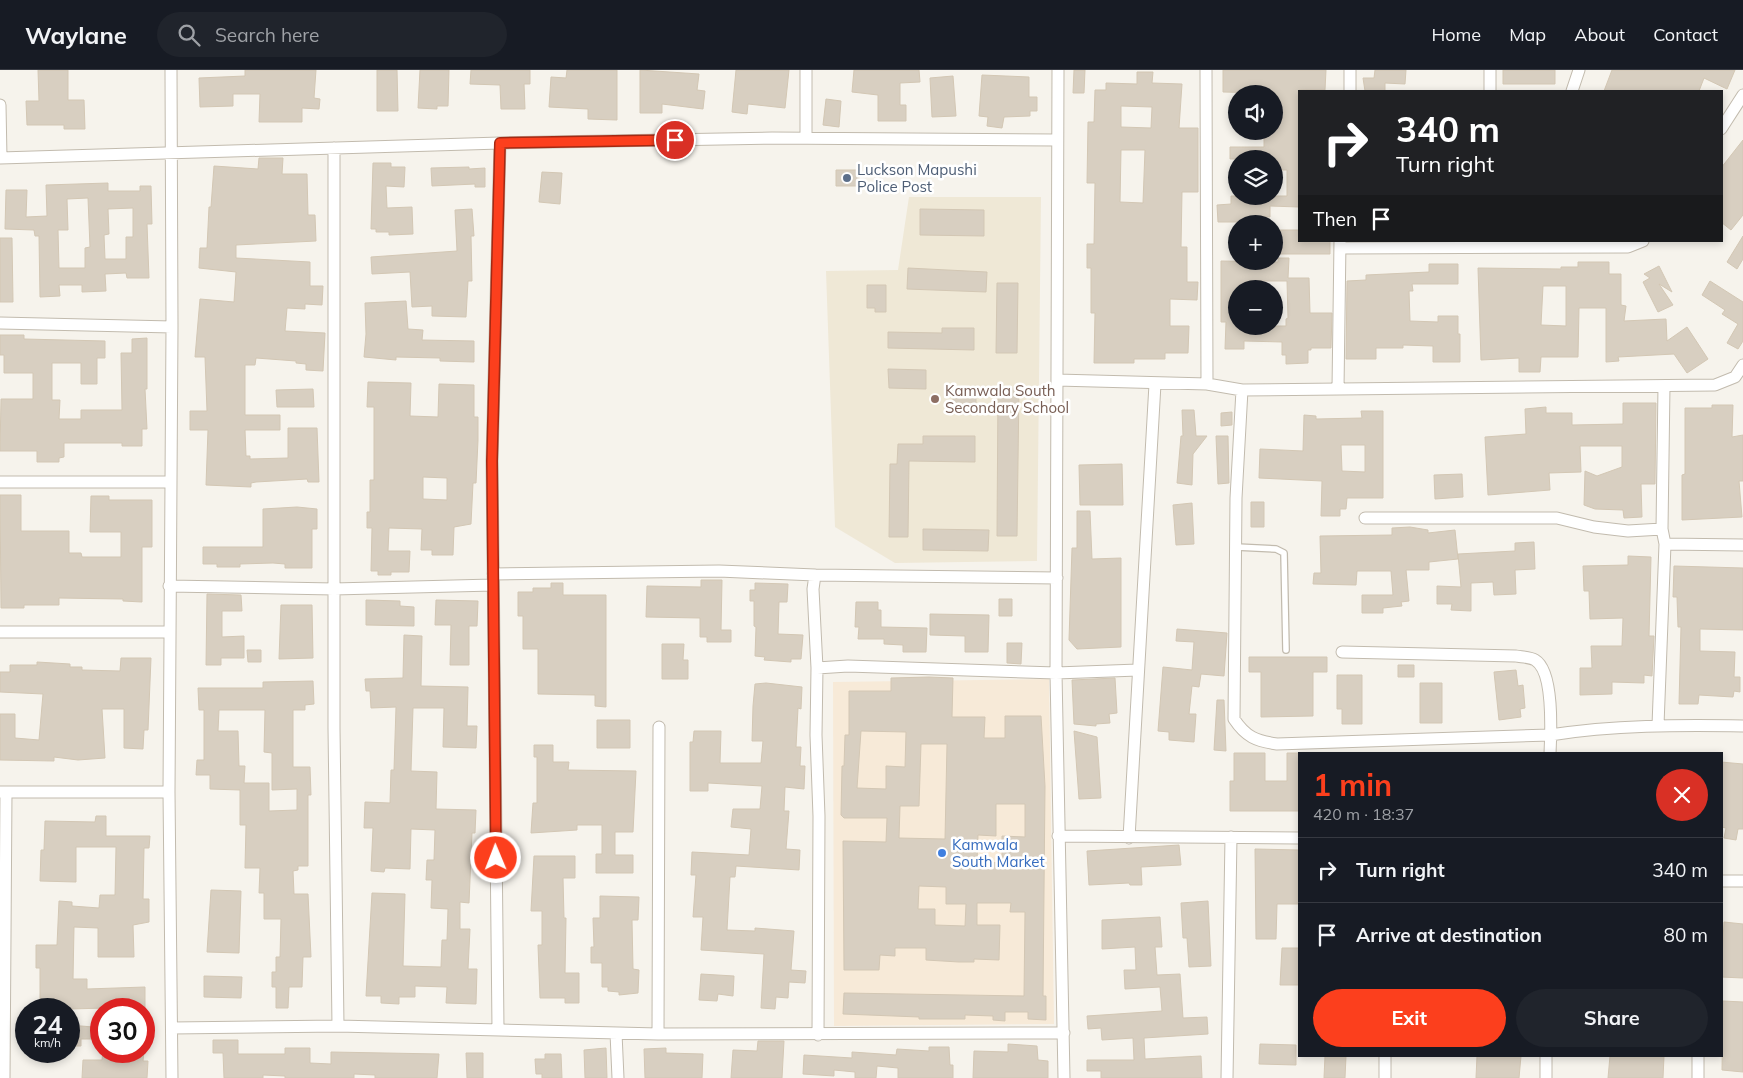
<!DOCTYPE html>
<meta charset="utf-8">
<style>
:root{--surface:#171b24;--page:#20242c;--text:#f1f3f6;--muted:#9ea1a6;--line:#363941;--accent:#fc3f1d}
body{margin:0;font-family:Mulish,sans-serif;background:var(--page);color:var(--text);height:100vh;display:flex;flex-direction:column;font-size:19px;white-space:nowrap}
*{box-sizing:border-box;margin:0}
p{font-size:16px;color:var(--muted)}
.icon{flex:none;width:28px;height:28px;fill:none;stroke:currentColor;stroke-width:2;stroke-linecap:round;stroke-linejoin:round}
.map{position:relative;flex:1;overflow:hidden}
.sheet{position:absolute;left:1298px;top:682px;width:425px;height:305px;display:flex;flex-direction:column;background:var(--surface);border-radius:0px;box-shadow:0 2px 8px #0003}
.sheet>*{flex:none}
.banner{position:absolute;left:1298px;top:20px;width:425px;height:152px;border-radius:0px;box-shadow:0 2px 8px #0003;background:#202124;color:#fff;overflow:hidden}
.controls{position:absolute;left:1228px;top:15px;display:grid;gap:10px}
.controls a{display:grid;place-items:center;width:55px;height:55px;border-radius:50%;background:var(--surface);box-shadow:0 2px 8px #0003;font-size:25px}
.speed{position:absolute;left:15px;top:928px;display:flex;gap:10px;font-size:25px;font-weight:700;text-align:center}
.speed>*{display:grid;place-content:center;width:65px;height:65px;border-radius:50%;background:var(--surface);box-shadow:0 2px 8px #0003;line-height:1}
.speed small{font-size:12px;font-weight:400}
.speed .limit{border:8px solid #d22;background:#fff;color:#111}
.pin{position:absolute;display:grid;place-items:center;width:42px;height:42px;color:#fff;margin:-21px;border:2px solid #fff;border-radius:50%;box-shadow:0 1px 5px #0007}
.me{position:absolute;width:55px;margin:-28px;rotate:359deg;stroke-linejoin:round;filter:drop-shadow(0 0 4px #0008)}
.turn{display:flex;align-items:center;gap:18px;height:105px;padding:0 15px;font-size:22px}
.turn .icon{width:65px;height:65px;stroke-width:2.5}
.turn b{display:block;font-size:35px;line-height:42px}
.then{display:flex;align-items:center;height:48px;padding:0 15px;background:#0003;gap:10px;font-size:19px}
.round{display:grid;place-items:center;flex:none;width:52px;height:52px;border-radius:26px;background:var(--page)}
.headline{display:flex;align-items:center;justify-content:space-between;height:85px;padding:0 15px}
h1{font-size:30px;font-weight:700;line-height:38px;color:var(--accent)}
.button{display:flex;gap:10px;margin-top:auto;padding:10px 15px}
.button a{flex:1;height:58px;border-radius:30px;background:var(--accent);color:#fff;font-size:20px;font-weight:700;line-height:58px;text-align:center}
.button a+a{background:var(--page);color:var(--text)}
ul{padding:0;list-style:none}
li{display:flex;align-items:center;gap:15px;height:65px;padding:0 15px;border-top:1px solid var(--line)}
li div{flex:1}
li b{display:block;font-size:19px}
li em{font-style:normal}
header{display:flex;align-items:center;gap:30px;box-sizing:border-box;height:70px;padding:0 25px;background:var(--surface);border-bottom:1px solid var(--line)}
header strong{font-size:24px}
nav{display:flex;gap:28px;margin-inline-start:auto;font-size:18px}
.search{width:350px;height:45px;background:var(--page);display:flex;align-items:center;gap:12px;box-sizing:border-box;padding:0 18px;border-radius:28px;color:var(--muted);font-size:19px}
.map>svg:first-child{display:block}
</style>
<header>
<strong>Waylane</strong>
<div class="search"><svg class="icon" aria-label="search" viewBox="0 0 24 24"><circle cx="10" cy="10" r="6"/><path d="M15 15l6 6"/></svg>Search here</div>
<nav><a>Home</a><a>Map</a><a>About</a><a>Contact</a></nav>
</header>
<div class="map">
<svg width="1743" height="1008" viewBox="0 0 1743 1008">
<rect width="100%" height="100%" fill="#f6f3ec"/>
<!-- commercial -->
<path fill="#f7ead8" d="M1049,609L1054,954L834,956L833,612Z"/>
<!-- education -->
<path fill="#efe8d6" d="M909,127H1041L1037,491L895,493L835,457L826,201L898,200Z"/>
<!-- building -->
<path fill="#d8cfc1" stroke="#d3c7b4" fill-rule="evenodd" d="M38,0H68V30H84L85,59H64V55H27L26,31H39Z
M245,0H316L314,28L320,29L319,39L302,38V52H259L260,24H233V36L200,37L199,8L245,6Z
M377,0H397L398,41H377Z
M420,0H449L448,36H437V39L418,38Z
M471,0H530V14H524L525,39H501L500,15L470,14Z
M567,0H617V50L588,49V39L549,37L551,7L566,8Z
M640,0L699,4L697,20L705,21L703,39L662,34V43H640Z
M736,0H789L785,38L748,34L747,44L732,42Z
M854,0H919L920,12L900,13V35H906V51H878V25L852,22Z
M1074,0H1085L1084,23H1073Z
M1223,0H1326L1325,20H1299V137L1270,136V147H1258V152H1218L1217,135L1231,134V126H1287V100H1277V89H1230V77H1264V61H1274V23L1223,22Z
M1375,0H1406L1405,14L1385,13V21H1365L1363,8H1374Z
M1503,0H1555V14H1503Z
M1612,0H1735L1727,19L1704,8L1699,21H1604Z
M1137,2H1153L1152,13L1182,14L1179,58H1198V122H1182L1181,177H1187V212H1198L1197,230L1170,229V256H1189L1188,283H1165V289H1134V293H1094L1095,243H1091V198H1087V174H1094L1095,113H1087L1088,52H1094L1095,20H1106V13L1137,14ZM1121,36L1152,37L1151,58L1121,57ZM1121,80H1145L1143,133L1120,132Z
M982,5L1029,7V27H1037V41H1030V46L1004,47L1002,58L987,56L988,47L979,46Z
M953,6L956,46L932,47L930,8Z
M826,29L841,31L839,57L823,55Z
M1743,70V145L1731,160L1721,152V98Z
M259,88H283L282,104H307L308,145H315L316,171L236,175V188L310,192V216H323L322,235L305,234V239L287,238L285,261L325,263L323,301L306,300V294L296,293V291L256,288L255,295H245V345H280V360H245L246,386H250V389L288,388V358H317L319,412H308L307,409L256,412L251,413V417L206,415L208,360H190V341H207L205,287H195L200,229L234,232L236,202L199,198L200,178H207L209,137H211L214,96L258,99Z
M373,93H391V97H405L404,117L386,116L387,138L412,137L413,164L389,165V162H376V159H371Z
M469,97V99L485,98V117H475V114L432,116L431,98Z
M836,100H859V116H836Z
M542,102L562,103L560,134L539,132Z
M108,113V121H140V116H151L152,154H147L149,208H127L126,203L105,204L106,221L82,222V215H59L60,226L40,227L39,166H35L34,160L5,159L6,120H27L26,147L47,146L46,115ZM88,128L90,177L85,178V198H59L58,160H68L67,129ZM133,138V167H126V189H105L104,165L109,164L108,139Z
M472,139L474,166H471L472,211H468L466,247L432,246V236L412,237L410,202L372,204L371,187L457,181L455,140Z
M920,139L984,140V166L920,165Z
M1280,160H1299V171H1330V184H1280Z
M1743,166V189L1737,199L1727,192Z
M0,168H12L13,232H0Z
M1278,188H1289L1288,208H1309L1310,243H1332L1331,278H1311V280H1308V293L1286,294V285H1282V272L1244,271V279H1225L1226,252H1221V191L1278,192ZM1258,211H1287L1288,248L1286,249V256H1236V219H1258Z
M1578,192H1609V204H1621V235L1626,236L1624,251L1666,249L1667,271L1687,257L1708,289L1687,303L1674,284L1618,287L1619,291L1606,292V238H1579L1578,287H1541L1540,302H1519V288L1481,290L1478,198L1561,199V197H1578ZM1543,216H1566V256L1541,255Z
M1429,194H1458V214H1412L1413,221H1409L1410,251L1438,252V246H1458V264H1460V292H1433V276L1403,275V278H1376V289H1346L1347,211L1366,210V205L1429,202Z
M1659,196L1672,222L1659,214L1673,235L1658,242L1643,212L1650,208L1644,204Z
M908,198L987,202L986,222L907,219Z
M1710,211L1743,232V271L1738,279L1727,273L1738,254L1722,244L1725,240L1702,225Z
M997,213H1018L1017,283H996Z
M867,215H886V242H875V238H867Z
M406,231L408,259L423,260L422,270L474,271V292L440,291V288L396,287V290L364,287L366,264L365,233Z
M942,258H974V280L888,278V262L942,263Z
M0,265H24V269L105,271V288H97V314H81V293H52V330H60L59,349H81V340H122L121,283H132V269L147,268V319H145L147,359H142V376H122V373H64V387L59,388V392H37V381H0L1,329H33V303H4V285H0Z
M888,299L926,300V319L889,318Z
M368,312L411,313L410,346L438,347L439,314L474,315V347H478V370L476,413H473L471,454L454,457L453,485H432V480H421L422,459L389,458L388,481H410L409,502H391V505H378V501H371L372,458H367V442H370V410H374V337H367ZM423,407L447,408V430L423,429Z
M998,318H1019L1017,466H997Z
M313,319L314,337H277L276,320Z
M953,320H976V344H963V341H953Z
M1623,333H1656L1655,414H1641L1642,447L1624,448L1623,440L1595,439L1584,435L1585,401L1597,406L1622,397V376H1580L1581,402L1549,403L1550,420L1488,425L1485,367L1526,364L1525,339L1546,337V343H1572V355L1623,354Z
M1712,335H1733L1732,367L1743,365V411H1739L1742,447L1682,450V405L1685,404V338H1712Z
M1182,340H1194L1196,366H1207L1193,384L1192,415L1177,413L1181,366H1183Z
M1361,341H1383V428H1347L1346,439H1340V446H1321L1322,411L1259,408L1260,379L1303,381L1304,345L1316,346V349L1362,348ZM1341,375H1365V402L1342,401Z
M1232,342V355L1221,356V343Z
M923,366H975V392L909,391L908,467H889L890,394H897L898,374H923Z
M1216,366H1228L1229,413L1218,414Z
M1122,394L1123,435H1080L1079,395Z
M1462,404L1463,427L1435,429L1434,405Z
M0,425H21V461H69V483H81L82,487H121V462H90L91,426H109V430H152V477H142V532L123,531V529L59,528V535H24V538H1Z
M1251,432H1264V457H1251Z
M1192,433L1194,474L1176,475L1173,435Z
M297,437L317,439V459H312V498H285V494L273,493L240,494V497H217V494H203V477H263V439Z
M1077,441H1090L1092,489L1121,488V577L1077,579L1069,570L1072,478H1077Z
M1410,457L1428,460V463L1455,460L1458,489L1429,492V500H1406L1409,531L1401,532L1402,536L1383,538V543H1362V525H1393L1391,501H1357L1356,515L1313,514L1314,503H1321L1320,466L1392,465V458Z
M923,459L989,460L988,481L923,480Z
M1534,472L1535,499L1515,500L1516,524L1494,525L1493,512L1471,513V541L1451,540L1452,534H1437V516L1461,517L1458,484L1515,481V473Z
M1628,486L1651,487L1649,566H1654L1652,606L1644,605V613L1612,612V624L1580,625V598H1592L1591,576H1622L1623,548L1590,549L1589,521H1584L1583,496L1628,495Z
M1674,496L1743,498V560L1700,559V581L1735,582L1734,607H1740V622L1734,621L1733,627L1699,625L1698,634H1679L1681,557H1678L1677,527H1673Z
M701,510H722L721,560H731V572H707V567H700V548L646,547L647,516L701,517Z
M551,513H563V525H606V637L595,636V625L538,624V579H523V546H518V522H533V518H551Z
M755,513L788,514L787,532H779L778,564L803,565L801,589H791V592L764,590L765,587L755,586L756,557L754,556V531H750V520H755Z
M207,524L241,525L242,541H222V567L244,566V588H221V595H206Z
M999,529H1012V546H999Z
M366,530L400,531V536L414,537V556L366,555Z
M436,530L478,531L477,556H469V595H450L451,555H435Z
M856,532H878V540H881V557L927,558L926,582H903V575L884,574V569H858L859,557H855Z
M281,535H312L313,588L279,589Z
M930,544L989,545L988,582H965V566L930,565Z
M1177,559L1227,563L1224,606L1201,604L1199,617L1192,616L1189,644H1196L1194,672L1169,670V662L1158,661L1163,597L1192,600L1194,572L1176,571Z
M404,565L422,566L421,616L468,617L467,656H477L476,678L443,677L444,638H413L411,701L437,702L436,739L476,740L475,763H472L469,833L460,832V859H470L468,899H477L476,934L446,933L447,917L415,916V927H399V934L381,933V926H366L372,823L405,824L403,896L441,897L442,870H447L448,839L431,838L432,810H426L427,790H434L435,760L411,759L410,799L385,798L384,802L371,801L373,758H364L365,732L390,733L391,700H394L396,637L371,638L370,621H366L365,609L403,608Z
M1007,573H1022L1021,594L1007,593Z
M662,574H684L683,590H688V609H662Z
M247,580H261V592H248Z
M1249,587H1327V602H1313V646L1261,647V602H1249Z
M121,588H151L148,660H144L143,679L124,678V639H102L105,688L78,690L54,687V691L0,690V644H15V668L39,670L43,624L0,622V602H10V595H37V592L70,594V597H82V600L120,601Z
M1398,595H1414V607H1398Z
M1516,600L1518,616L1523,615L1525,638L1520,639L1521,647L1499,650L1494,602Z
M1337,605H1362V654H1342V639H1337Z
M929,607L953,608L952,647H985L984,668H1005V646H1041L1045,716L1043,926H1046V950L1028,949V942H1005V951L993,950V946L965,945V949H919V947L843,944L844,923L1024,926L1025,842H1010L1011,833H977V855H1000L999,890L974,889V892H959L926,890V878H895V886L880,885L879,900H844L843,771L886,772L887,748H844L841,745L842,696H844L845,665H849V621H891V608ZM861,661L906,662L905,697L886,696V719L857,718ZM921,674H947L945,769L899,768L900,736H919ZM996,734H1025V767L1002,766V793L977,792L978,765L996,766ZM919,816L946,817V834H966L965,856L935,855V839H918Z
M1115,608L1117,643L1109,644L1110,653L1096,654V656L1074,654L1072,610Z
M313,611L314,634L305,635V640H293V697H310L311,725H308V796H298V800L293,801L294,824H308L311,887H303L302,917H289L288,938H276V917H272V902H276V887H280L281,849H264V823H259L260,798H245L246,755H240V720L210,719V705H196L197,690H204V640H199L198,618H263V612ZM219,640H265L264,682L272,683V720L297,719V740L269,741V713H244L245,696H239L238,661H218Z
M766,613L802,617L801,639L798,638L796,677H801L800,696H805L804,719L785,717L784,741H789L786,779L800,780L799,800L736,796L735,807H730L727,860L755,861V858L794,861L791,900L806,901L805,913L789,912L788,928L776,927L775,939L761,938L764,884L701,880L703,847H693L696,805H691L692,782L749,785L751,759L731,757L733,739H760L762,716L708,713V721H690V672H693L694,661H721L720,693H761L763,671H752L753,636L755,614Z
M1420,613H1442V653H1420Z
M1217,630H1224L1226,681L1214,680Z
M597,650H630V678H597Z
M1074,661L1097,667L1101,728L1079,729Z
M534,675H553V692H569L568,700L636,701L633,762H615V785H633V803H596V784H602V755H577V760L531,763L533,733H537V687H534Z
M1234,683H1265V711H1287V683H1299V741H1230V711H1234Z
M1721,692L1743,694V759H1738L1736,770L1724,768L1726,758L1721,757Z
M96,746H106V766H150L149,778H144L143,829H149V852L133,855L134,887H98V858L74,857L73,909H87V919L145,917V937L69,939L49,938V934H40V898H36V875H57L59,831L72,832V836L99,838L100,825H115L116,777H76V812L40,811L41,780H44L45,751L95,752Z
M1179,775L1181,795L1141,797L1142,815H1130L1129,813L1089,815L1087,781Z
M1255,779L1299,780V834H1277L1276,869H1256Z
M534,786H575V808H563L564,848H566L565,903H579V933H565V928H540L538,875H542V841H531Z
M211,820L241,821L239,883L207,882Z
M600,826L639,827L638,850H632L633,899L639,900L638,923L619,925V922L608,921V917H602V893H591V877H594L593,848H600Z
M1208,831L1211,896L1189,897L1187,868H1183L1181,833Z
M1160,847L1162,877H1155L1157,905L1180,904L1183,948L1207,947L1208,964L1144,968L1145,989L1201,986L1202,1008H1101V1001H1087V990H1134L1133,968L1102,970L1101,958L1088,959L1087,946L1162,941L1160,917L1125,919L1124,900H1136L1135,877L1102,879V850Z
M1724,852L1743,854V908L1721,907Z
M1282,878H1299V915H1280Z
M701,904L734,906L733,926L718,924L717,931L699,930Z
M204,906L242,907L241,928L204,927Z
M1723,931L1743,932V1002L1722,1000Z
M69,955L93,957V969H81V976H69Z
M213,970H238V984H285V978H310V993L331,994V982L439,984L437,1008H375V1005L354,1004V1008H285V1006L263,1005V1008H224L223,983H213Z
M758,971H784L782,1008H731L733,980L757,981Z
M1008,974L1037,976L1038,990L1048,991V1008H973L974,981L1008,982Z
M1260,974L1296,975V995L1259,994Z
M929,977H949L950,995H953V1008H898V998L877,996L876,1008H855V1002L834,1000V1006L803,1004L804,985L852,988V982L896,985L897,979L929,981Z
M606,978L607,1008H585L584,980Z
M666,978V983L703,984L702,1008H645L644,979Z
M103,981H144L143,991H148L147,1008H82L83,990H102Z
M466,983H483V1008H467Z
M545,984H561L562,1008H542V1004H536L535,989H545Z
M1325,986H1346L1345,1008H1324Z
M1477,986H1521L1519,1008H1476Z
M1610,986H1664L1663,1008H1608Z"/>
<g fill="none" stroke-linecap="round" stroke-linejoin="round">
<defs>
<path id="lane" d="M1236,477L1276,479L1284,483L1286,580"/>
<path id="street" d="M171,0L172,257L169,722L172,1008
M806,0V68
M1058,0L1056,603L1064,1008
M1206,0L1207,314
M1350,0V21
M1490,0V21
M1572,21L1579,0
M0,35L1,88
M1721,59L1743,25
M334,78V658L338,956
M0,88L500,73L772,68L1056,70
M1340,178L1628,177L1643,171
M0,253L172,257
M1057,310L1207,314L1242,320L1715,315L1735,307L1743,295
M1338,319L1340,171
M1242,320L1236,428L1234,649C1246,667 1256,671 1277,674L1550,665C1614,655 1678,655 1743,656
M0,412H170
M1365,448H1557L1594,457L1628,461L1662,459
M1665,474L1743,475
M493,504L719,501L815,505L813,519L817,598
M815,505L1057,508
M169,516L334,519L493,515
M0,562H169
M1342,582L1516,586C1521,587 1530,587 1535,590C1554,601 1551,663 1550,684
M1658,655L1665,474L1662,459L1664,316
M0,722H169
M1058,766L1299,768
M1129,768L1155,314
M1721,811H1743
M172,958L338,956L658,964L1064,963
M498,959L492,391L500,73
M616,963L618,1008
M658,964L659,657
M818,965L819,746L816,665L817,598L848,596L1056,603L1138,600
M1385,986V1008
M1546,986V1008
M4,1008L6,722
M1227,1008L1231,767
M1698,1008V986"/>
</defs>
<!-- lane casing -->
<use href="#lane" stroke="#c2bbae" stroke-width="8"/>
<!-- street casing -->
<use href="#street" stroke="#c2bbae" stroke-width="13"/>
<!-- lane -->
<use href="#lane" stroke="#fff" stroke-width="5.5"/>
<!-- street -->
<use href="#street" stroke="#fff" stroke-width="11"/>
</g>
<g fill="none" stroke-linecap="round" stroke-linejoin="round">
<defs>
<path id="route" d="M496,788L492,391L500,73L675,70"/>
</defs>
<!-- route casing -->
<use href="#route" stroke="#a42913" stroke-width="12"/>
<!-- route -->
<use href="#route" stroke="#fc3f1d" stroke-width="9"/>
</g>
<!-- markers -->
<circle fill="#5c6f8a" stroke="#fff" stroke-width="2" cx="847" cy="108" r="5"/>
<circle fill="#8d6e63" stroke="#fff" stroke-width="2" cx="935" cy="329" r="5"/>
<circle fill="#3f7fe0" stroke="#fff" stroke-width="2" cx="942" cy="783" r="5"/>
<g text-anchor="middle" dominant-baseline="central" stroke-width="5" stroke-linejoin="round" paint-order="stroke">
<!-- service labels -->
<g font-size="15" fill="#4e5e75" stroke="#fff" text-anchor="start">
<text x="857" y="99">Luckson Mapushi<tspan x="857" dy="17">Police Post</tspan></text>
</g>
<!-- education labels -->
<g font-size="15" fill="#785e54" stroke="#fff" text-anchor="start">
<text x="945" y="320">Kamwala South<tspan x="945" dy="17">Secondary School</tspan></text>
</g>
<!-- shop labels -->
<g font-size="15" fill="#366cbe" stroke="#fff" text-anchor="start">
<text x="952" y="774">Kamwala<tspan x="952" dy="17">South Market</tspan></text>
</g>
</g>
</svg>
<div class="controls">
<a><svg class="icon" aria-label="sound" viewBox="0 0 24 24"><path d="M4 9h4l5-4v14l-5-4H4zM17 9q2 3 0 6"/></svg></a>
<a><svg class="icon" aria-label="layers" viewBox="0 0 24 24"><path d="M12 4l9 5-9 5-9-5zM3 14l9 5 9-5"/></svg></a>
<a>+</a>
<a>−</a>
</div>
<div class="speed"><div>24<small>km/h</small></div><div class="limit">30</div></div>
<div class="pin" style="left:675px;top:70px;background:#d93025"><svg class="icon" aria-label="arrive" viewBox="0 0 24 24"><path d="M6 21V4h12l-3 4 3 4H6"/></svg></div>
<svg class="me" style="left:496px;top:788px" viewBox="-20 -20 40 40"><circle r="17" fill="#fc3f1d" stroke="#fff" stroke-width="3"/><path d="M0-11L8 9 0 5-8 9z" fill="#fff"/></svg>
<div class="banner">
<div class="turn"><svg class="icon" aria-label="right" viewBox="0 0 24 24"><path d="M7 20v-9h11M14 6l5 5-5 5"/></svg><div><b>340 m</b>Turn right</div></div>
<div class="then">Then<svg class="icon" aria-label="arrive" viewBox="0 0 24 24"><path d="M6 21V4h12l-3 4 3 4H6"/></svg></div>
</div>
<section class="sheet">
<div class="headline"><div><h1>1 min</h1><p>420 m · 18:37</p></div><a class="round" style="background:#d93025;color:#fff"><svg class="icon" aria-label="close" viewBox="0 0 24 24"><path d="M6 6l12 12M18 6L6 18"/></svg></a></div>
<ul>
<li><svg class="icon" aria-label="right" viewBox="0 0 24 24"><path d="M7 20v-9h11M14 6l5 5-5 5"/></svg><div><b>Turn right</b></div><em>340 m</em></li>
<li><svg class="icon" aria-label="arrive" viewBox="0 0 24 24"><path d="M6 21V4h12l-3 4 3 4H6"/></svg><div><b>Arrive at destination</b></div><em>80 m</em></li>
</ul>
<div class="button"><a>Exit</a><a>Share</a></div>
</section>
</div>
